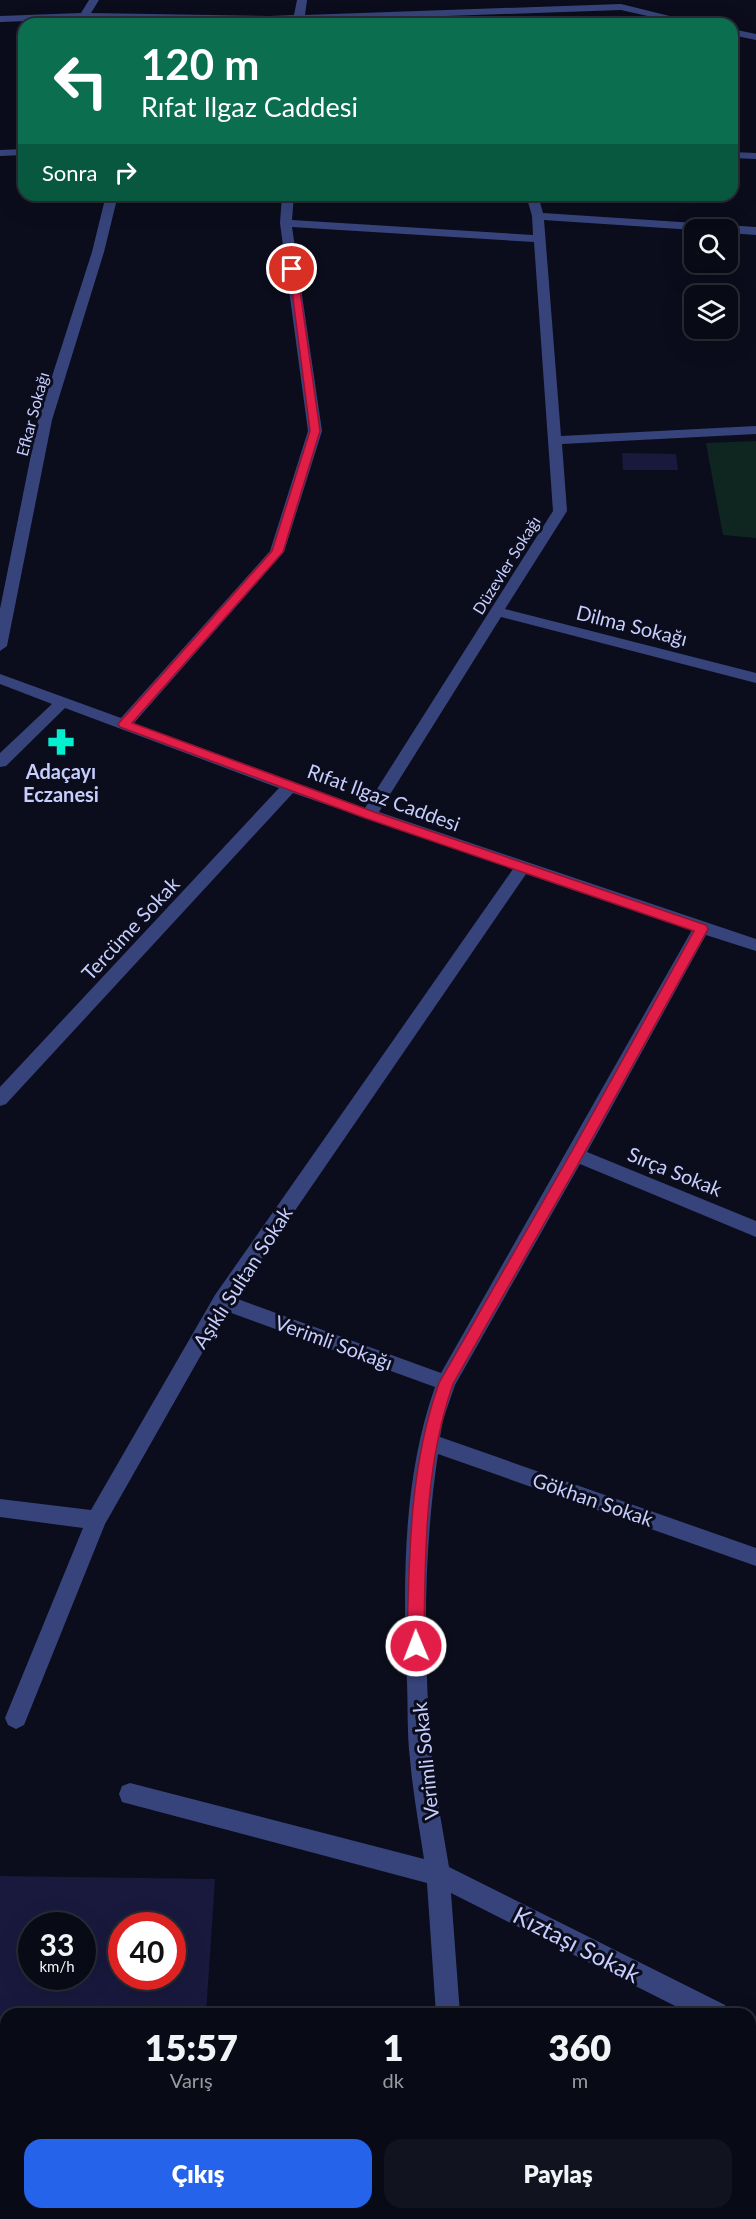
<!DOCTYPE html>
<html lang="tr">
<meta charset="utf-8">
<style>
:root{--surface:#080a15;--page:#11131e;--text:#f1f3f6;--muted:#989aa0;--line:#292b34;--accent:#2563eb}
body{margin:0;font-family:Lato,sans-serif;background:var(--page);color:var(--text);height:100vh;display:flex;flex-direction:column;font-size:22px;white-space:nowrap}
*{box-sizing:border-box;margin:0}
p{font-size:20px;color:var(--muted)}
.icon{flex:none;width:33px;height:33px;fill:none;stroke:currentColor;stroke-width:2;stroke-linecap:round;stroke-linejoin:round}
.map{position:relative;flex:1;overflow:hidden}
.sheet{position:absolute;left:0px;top:2008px;width:756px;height:212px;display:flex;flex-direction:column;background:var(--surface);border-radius:18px 18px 0 0;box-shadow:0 6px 24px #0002,0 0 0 2px var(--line)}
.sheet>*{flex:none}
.guide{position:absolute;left:18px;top:18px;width:720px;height:183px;border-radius:18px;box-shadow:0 6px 24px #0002,0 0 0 2px var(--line);background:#0b6e4f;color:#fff;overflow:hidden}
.tools{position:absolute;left:684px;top:219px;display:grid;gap:12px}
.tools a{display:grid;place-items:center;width:54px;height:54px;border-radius:12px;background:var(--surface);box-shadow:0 6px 24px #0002,0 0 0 2px var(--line);font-size:30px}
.speed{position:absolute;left:18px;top:1912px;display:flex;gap:12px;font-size:30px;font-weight:700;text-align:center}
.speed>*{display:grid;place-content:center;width:78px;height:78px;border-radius:50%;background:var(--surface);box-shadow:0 6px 24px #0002,0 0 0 2px var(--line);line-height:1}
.speed small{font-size:15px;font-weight:400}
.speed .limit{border:9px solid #d22;background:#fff;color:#111}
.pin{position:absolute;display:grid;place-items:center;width:51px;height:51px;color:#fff;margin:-26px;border:3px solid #fff;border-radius:50%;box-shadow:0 2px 6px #0007}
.me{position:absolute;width:66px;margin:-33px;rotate:359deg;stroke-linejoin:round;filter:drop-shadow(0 0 4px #0008)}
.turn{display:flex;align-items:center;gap:21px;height:126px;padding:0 24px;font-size:27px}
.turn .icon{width:78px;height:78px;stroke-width:2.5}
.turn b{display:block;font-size:42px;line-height:51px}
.then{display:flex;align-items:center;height:57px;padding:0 24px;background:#0003;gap:12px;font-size:22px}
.eta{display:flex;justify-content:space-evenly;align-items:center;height:102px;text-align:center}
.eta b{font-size:36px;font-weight:800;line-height:42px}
.primary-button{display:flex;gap:12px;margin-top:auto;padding:12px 24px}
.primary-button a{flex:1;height:69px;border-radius:18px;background:var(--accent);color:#fff;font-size:24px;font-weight:800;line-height:69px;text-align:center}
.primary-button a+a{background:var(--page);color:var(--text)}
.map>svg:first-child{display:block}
</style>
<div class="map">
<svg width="756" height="2219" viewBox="0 0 756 2219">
<rect width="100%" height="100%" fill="#0b0d1c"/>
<!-- green -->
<path fill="#0f2620" d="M756,441V538L723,535L706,443Z"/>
<!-- building -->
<path fill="#18193d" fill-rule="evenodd" d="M622,453L676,454L678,470H623Z
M0,1876L215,1879L206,2014H6V2094H0ZM32,1926H82V1977H32ZM122,1926H172V1977H122Z"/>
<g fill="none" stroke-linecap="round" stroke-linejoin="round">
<!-- minor -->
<path fill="#37447b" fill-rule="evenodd" d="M89,0H99L91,13L270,16L294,15L297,0H307L305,15L621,4L702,24H683L621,10L304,21L303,24H293V21L84,19L0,22V16L81,13Z
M732,29L756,34V40L732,35Z
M24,149V155L0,156V150Z
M732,152L756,153V159L732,158Z
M106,195H118L104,252L52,420L7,646L0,651V609L38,420L92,252Z
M282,195H294L292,220L533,235L532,216L526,195H538L543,213L756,227V235L728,233V230H694L544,220L561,436L756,426V434L562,444L567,511L505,609L756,673V683L501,617L379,812L756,939V951L706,935L587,1152L756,1221V1237L580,1164L455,1385L443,1420L440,1437L756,1548V1566L438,1454C423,1554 423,1658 432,1759C436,1795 443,1831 449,1867L725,2005L728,2014H691L451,1893L460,2014H436L427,1883L122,1802L119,1794L122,1786L130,1783L424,1859C419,1826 413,1793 410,1759C407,1734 408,1707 407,1682C403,1585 402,1480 435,1387L226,1311L105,1524L24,1725L16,1729L8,1725L5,1718L83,1528L0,1517V1499L91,1510L215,1295L513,869L293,793L6,1104L0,1106V1087L279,788L65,708L6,766L0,767V753L52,704L0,684V674L121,718L270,551L308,431L280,223ZM292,227L534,242L553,511L365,808L134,723L284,552L322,431ZM526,874L692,930L441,1373L235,1298Z
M750,2020L756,2022V2047L750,2045Z
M449,2214H475L476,2219H450Z"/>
</g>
<!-- route -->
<path fill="#e11d48" stroke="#92132f" stroke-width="1.5" d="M289,267L297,269L320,431L283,552L132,723L374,812L706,925L708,929L581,1159L453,1384C424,1468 425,1558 424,1646L421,1651L416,1653L410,1651L407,1646C409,1557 409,1467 439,1383L572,1151L694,931L365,818L120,727L118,724L272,551L310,431Z"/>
<!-- icons -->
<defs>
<symbol id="pharmacy-bare" viewBox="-9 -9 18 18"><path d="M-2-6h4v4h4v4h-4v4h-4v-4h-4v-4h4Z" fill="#03efd0" stroke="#0b0d1c" stroke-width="2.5" paint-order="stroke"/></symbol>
</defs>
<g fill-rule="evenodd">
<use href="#pharmacy-bare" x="42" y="723" width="38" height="38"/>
</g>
<g text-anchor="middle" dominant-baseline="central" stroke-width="6" stroke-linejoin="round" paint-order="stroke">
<!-- far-street labels -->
<g font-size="16" fill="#c7cefe" stroke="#0b0d1c">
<text transform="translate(32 414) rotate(-75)">Efkar Sokağı</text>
<text transform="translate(506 565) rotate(-58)">Düzevler Sokağı</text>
</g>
<!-- street labels -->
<g font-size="20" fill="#c7cefe" stroke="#0b0d1c">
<text transform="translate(632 625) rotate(14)">Dilma Sokağı</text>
<text transform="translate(384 797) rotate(20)">Rıfat Ilgaz Caddesi</text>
<text transform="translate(130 928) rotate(-47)">Tercüme Sokak</text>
<text transform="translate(675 1171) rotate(22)">Sırça Sokak</text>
<text transform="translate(242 1277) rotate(-57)">Aşıklı Sultan Sokak</text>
<text transform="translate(334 1342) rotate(20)">Verimli Sokağı</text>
<text transform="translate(593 1499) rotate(19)">Gökhan Sokak</text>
<text transform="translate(425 1761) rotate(-96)">Verimli Sokak</text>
</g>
<!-- poi labels -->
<g font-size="20" font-weight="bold" fill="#c7cefe" stroke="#0b0d1c">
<text x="61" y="771">Adaçayı<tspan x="61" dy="23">Eczanesi</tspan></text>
</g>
<!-- near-street labels -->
<g font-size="24" fill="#c7cefe" stroke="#0b0d1c">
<text transform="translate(577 1944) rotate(27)">Kıztaşı Sokak</text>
</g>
</g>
</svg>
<div class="tools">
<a><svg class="icon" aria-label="search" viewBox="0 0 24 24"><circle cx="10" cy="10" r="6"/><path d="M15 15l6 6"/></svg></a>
<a><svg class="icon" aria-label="layers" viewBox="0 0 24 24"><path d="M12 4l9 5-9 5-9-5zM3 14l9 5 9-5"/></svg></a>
</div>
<div class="speed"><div>33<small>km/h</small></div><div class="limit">40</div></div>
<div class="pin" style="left:292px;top:269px;background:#d93025"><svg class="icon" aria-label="arrive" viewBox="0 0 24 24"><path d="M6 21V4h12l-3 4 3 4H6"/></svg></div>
<svg class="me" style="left:416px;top:1646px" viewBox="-20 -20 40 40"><circle r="17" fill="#e11d48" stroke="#fff" stroke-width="3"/><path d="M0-11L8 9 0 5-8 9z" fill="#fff"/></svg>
<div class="guide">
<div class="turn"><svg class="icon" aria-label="left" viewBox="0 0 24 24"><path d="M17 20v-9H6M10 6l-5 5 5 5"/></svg><div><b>120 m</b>Rıfat Ilgaz Caddesi</div></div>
<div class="then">Sonra<svg class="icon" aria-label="right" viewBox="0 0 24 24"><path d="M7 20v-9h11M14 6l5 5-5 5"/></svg></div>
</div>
<section class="sheet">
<div class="eta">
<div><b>15:57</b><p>Varış</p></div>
<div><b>1</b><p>dk</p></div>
<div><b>360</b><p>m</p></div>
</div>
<div class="primary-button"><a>Çıkış</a><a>Paylaş</a></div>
</section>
</div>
